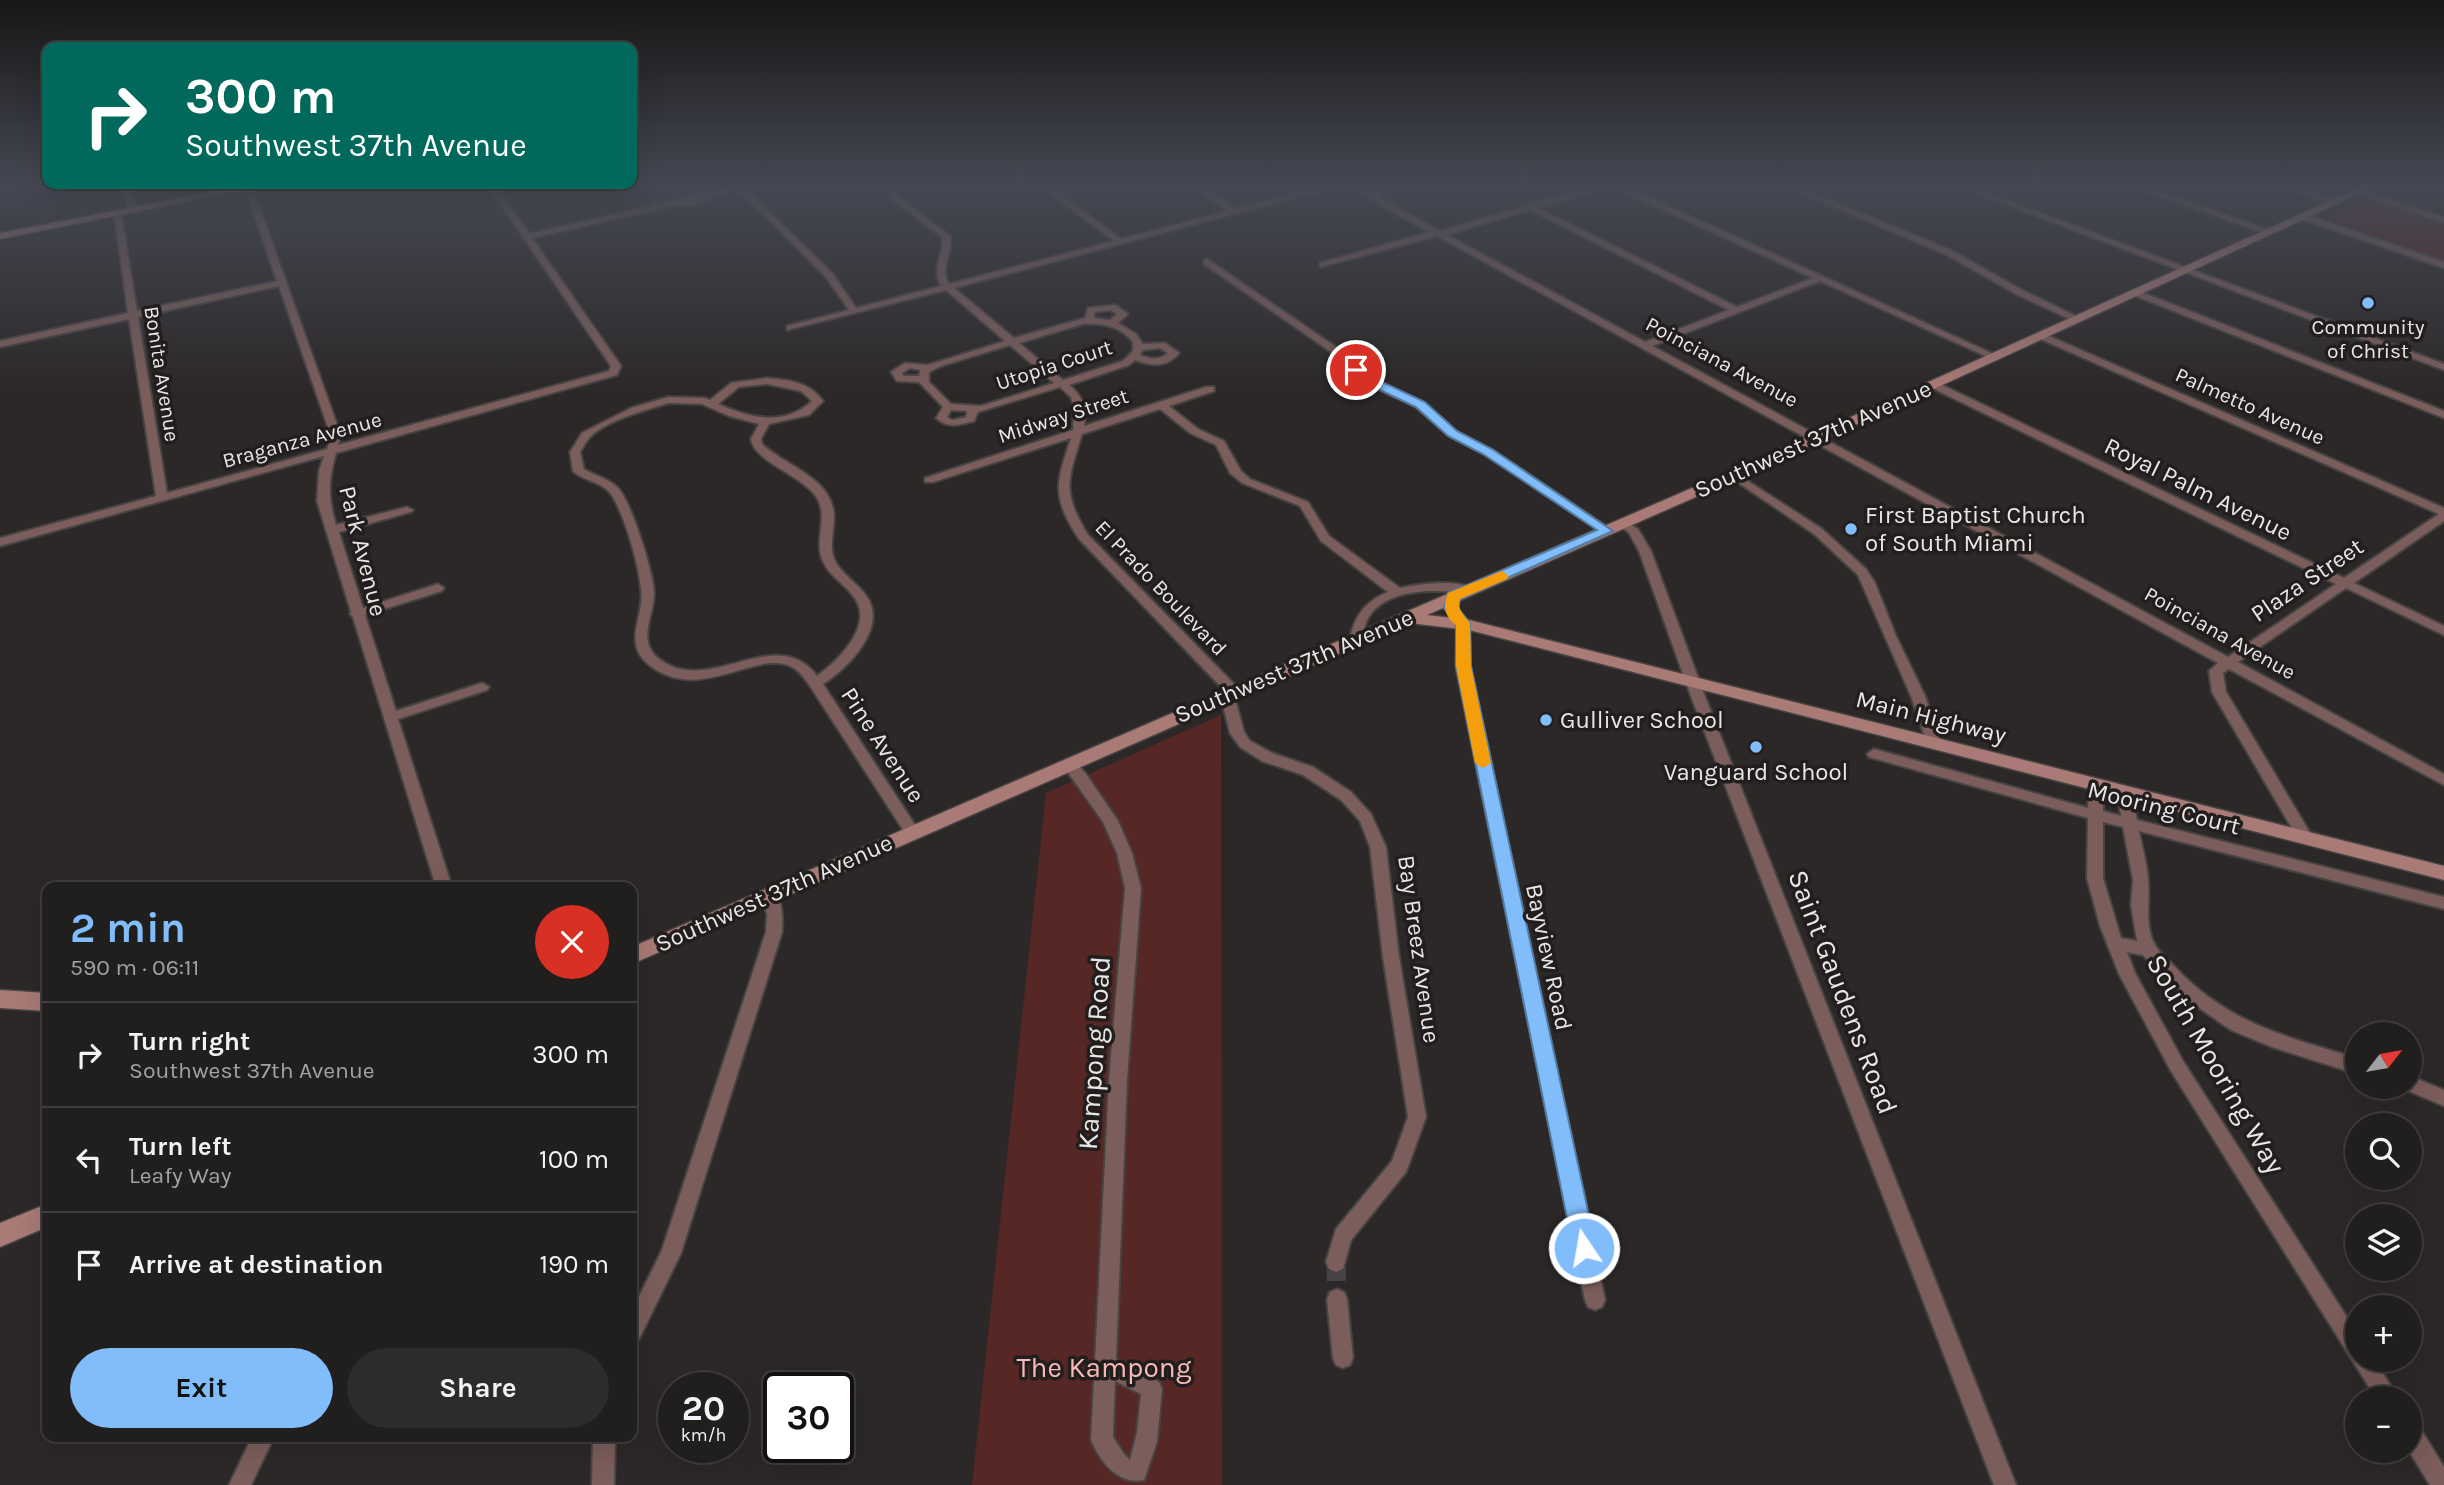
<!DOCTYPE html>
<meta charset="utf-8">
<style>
:root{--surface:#211e1e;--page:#2d2b2b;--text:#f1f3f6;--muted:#a2a2a4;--line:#3e3c3c;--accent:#81bdfa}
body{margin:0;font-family:Karla,sans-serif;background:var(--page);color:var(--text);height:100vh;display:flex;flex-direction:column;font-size:26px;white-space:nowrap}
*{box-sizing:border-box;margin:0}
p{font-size:23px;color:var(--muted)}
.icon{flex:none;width:38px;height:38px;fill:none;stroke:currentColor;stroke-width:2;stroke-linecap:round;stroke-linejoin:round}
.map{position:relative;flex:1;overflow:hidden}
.sheet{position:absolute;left:42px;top:882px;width:595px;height:560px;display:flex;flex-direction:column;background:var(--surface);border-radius:14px;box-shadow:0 7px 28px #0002,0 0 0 2px var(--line)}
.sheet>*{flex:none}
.banner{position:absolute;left:42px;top:42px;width:595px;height:147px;border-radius:14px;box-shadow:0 7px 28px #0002,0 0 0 2px var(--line);background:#00695c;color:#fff;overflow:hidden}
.needle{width:46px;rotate:59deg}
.controls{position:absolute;left:2345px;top:1022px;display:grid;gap:14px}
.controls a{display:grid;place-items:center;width:77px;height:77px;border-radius:50%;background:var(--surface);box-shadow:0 7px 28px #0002,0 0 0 2px var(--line);font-size:35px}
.speed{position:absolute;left:658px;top:1372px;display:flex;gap:14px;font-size:35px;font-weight:700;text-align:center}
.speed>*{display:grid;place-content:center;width:91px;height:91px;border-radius:50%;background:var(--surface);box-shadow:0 7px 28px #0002,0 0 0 2px var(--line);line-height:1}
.speed small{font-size:18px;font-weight:400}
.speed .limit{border:4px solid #111;border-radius:10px;background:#fff;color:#111}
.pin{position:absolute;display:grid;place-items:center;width:60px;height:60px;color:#fff;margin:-30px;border:4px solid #fff;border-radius:50%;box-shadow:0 2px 7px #0007}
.me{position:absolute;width:77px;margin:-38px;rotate:348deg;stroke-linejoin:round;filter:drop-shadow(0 0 5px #0008)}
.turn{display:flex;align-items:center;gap:24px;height:147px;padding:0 28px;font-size:32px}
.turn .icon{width:91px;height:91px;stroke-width:2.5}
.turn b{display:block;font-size:49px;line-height:60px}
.round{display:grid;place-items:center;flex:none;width:74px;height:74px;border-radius:37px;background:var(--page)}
.summary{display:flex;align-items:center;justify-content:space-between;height:119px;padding:0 28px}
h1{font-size:42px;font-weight:700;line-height:52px;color:var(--accent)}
.primary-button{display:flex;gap:14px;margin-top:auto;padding:14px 28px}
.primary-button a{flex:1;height:80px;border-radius:42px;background:var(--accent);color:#111;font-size:28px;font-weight:700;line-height:80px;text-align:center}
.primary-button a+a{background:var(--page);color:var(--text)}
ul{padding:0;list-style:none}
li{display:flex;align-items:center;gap:21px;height:105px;padding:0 28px;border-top:2px solid var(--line)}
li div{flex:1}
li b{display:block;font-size:26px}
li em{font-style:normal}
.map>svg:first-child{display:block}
</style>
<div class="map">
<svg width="2444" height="1485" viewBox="0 0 2444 1485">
<rect width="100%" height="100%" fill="#2c2828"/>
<!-- green -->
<path fill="#562725" d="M2367,199L2444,224V260L2321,219Z
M1221,715L1222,1485H972L1046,793Z"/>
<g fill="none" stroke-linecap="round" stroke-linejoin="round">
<!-- street-tunnel -->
<path stroke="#484444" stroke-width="19" stroke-dasharray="19 10" stroke-linecap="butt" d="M1336,1262L1337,1299"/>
<defs>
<path id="street" d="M123,184H131L135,213L128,211Z
M487,184H495L529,234L670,202L690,195L734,186L733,184H761L746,189L832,273L856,308L941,286C931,269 944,255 942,237L896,203L883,184H891L902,199L950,236C954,253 939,268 949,284L1114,241L1038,184H1047L1121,239L1228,211L1188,184H1198L1236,209L1331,184H1353L1370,193L1400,184H1413L1376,196L1440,231L1599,184H1620L2000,357L1992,359L1820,281L1652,346L2228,657L2336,584L1930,387V383H1938L2344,578L2439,514L2038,338V334H2044L2444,508V521L2354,583L2444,626V635L2346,588L2238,662L2444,774V785L2229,669L2223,673L2226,692L2313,838L2310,842H2300L2212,692L2209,671L2218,663L1437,236L1320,267V263L1429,232L1344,185L954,288L1014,338L1085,318L1088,308L1115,305L1128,314L1118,323L1136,334L1143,344L1165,343L1179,353C1167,368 1152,366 1135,360L1129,365L1069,385C1083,396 1087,408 1084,426L1206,387H1214V391L1169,406L1198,429L1224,441L1241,471L1250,479L1308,502L1329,536L1400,588C1419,584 1459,578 1474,590C1468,595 1462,593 1453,592C1426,589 1382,591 1367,620C1364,626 1364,634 1361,641H1351L1350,638C1355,615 1366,601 1388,592L1321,541L1300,506L1242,483L1230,473L1216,445L1190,433L1160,409L1082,434C1068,480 1061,491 1088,535L1238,688L1240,691L1234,695L1244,732L1250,741L1272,753L1313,767L1351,792L1371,814L1386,847L1399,957L1426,1117L1406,1172L1351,1240L1343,1269L1336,1272L1329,1269L1326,1262L1336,1229L1392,1161L1408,1117L1383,957L1370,847L1360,821L1341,800L1303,775L1262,761L1240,747L1230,733L1220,694L1224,690L1079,539C1051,496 1056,484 1071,438L933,482H925V478L1073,430L1074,408L1071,397L1060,387L978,412L974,421C959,425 948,429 936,418L943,407L919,382L897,381L891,372L905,363L928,365L1005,341L946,290L787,330V326L849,310L826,277L739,190L723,193L700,204L672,206L532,238L621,366L617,375L336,453C328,481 328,498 336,525L407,507L413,510L411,512L339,532L363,608L438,584L444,588L442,591L365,615L396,711L482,683L489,687L487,690L398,719L452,887H436L353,617L350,614L351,612L317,501L319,471L324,456L0,546V538L156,496L129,319L0,347V341L128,313L114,211L121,213L137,311L277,281L245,188L252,186L341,436L338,445L609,371L611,366ZM1610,186L1813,278L1737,307L1538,208ZM1530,210L1729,310L1645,342L1447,235ZM279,286L331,436L327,449L167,493L138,317ZM1110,310L1117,314L1110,320L1094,318L1095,312ZM1083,324C1103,323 1120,326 1133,342V351L1123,361L1063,380L1019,343ZM1010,345L1054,383L981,406L951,404L929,382V372L941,366ZM1160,348L1168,353C1159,361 1150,359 1140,355L1143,350ZM910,368L920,370L919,376H904L902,373ZM951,410L967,411L966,417L952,420L947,417Z
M1780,184H1791L1953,251L2022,290L2082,319L2074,321L2016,294L1947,255Z
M1951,184H1963L2444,364V370Z
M2125,184H2137L2274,232L2267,234Z
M2277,184H2290L2341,202L2334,204Z
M2359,190L2444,217V223L2356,194L2355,192Z
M2301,215H2307L2444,262V268L2301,219Z
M1207,259L1346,354L1367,376L1424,403L1457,432L1492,450L1613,531L1607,535L1603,533L1484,454L1449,436L1416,407L1359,380L1340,358L1204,264V260Z
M2136,290L2444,411V418L2133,295L2131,293Z
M767,378C789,380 810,382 823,401L809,415L769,424L761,439L762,444C783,464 826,476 833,508C837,525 827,544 835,561C842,575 858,583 867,597C888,628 847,669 823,684L917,828L919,832L917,836H907L810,686C805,679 800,671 792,667C755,648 699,706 648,664C622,642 645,616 641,589C638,562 626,520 613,497C605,482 585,482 573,471L570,452L582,433L631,408L668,397L704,398L710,400L731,383ZM767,384L801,391L812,401C784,427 750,418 718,404L739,387ZM669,403L702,404L729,416L759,424L751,439C754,461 800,475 814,494C830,513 815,535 821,556C826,574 844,583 854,597C875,625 838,661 817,676C776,621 708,699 658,658C636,640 655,614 654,592C653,572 631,500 617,487C608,478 595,476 584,469L580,452C583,448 586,441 590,437C607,420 646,410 669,403Z
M1734,472L1822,529L1866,569L1875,583L1896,636L1925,696L1941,743L1939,746L1934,748L1927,743L1911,696L1858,575L1814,534L1730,477L1728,475Z
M1624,521L1638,529L1651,551L1706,699L2016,1485H1994L1692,699L1639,551L1629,533L1618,524Z
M1463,619L1469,623L1470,666L1605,1300L1602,1307L1595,1310L1588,1307L1585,1300L1456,666L1457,623Z
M1874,749L2088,808L2089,784L2096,779L2103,784V811L2121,816L2117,791L2119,787H2129L2131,791L2137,820L2444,897V909L2139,831C2142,847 2147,863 2148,879C2150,896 2146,914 2150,932C2153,947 2164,956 2174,966C2227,1023 2286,1037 2357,1058V1074L2272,1047L2231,1030L2179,994L2143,955L2127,952L2135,973L2183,1061L2357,1333V1360H2375L2398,1398H2376L2171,1071L2119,974L2100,926L2087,878L2088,818L1869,757L1867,754ZM2103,822L2123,827L2133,880L2131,905L2137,941L2121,938L2103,878Z
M1069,759L1074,760L1086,774L1118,821L1132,853L1141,888L1127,1080L1116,1359L1159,1382L1162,1389L1157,1442L1144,1480C1117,1485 1100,1461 1091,1440L1109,1080L1125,888L1117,853L1103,822L1062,764ZM1115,1381L1141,1394L1137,1432L1130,1460L1124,1454L1113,1437Z
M770,888L776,890C782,903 783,917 782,932L681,1253L639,1339L632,1342V1311L662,1250L766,932L767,915L762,894L764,890Z
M2410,1076L2444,1090V1106L2404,1089L2402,1087H2410Z
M1337,1289L1344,1292L1347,1299L1353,1358L1350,1365L1343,1368L1336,1365L1333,1358L1327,1299L1330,1292Z
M2410,1422L2418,1425L2444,1467V1485H2430L2409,1451Z
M252,1437H274L251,1485H229Z
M593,1437H615L614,1485H592Z"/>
<path id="secondary" d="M253,184H274L0,239V233Z
M2367,184H2381L1739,478L1427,615L1469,620L2444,866V880L1469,630L1409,623L632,964V947L1729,472Z
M0,990L47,993V1011L0,1008Z
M47,1204V1227L0,1247V1223Z"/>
</defs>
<!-- street casing -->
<use href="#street" stroke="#464343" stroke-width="4"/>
<!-- secondary casing -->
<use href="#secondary" stroke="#464343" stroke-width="3"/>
<!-- street -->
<use href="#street" fill="#7b5d5b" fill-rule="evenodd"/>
<!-- secondary -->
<use href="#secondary" fill="#a97a76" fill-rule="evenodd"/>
</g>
<!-- sky -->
<linearGradient id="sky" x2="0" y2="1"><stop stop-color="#181616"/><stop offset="0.47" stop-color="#454853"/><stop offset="1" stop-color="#454853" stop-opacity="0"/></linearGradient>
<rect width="2444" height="392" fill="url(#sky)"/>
<!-- route -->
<path fill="#81bdfa" stroke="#547ba2" stroke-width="2" d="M1352,367H1360L1367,375L1425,402L1457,431L1492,449L1613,531L1460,599L1458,608L1470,623L1471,666L1596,1248L1592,1255L1584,1258L1577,1255L1573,1248L1456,666V624L1444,608L1448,593L1597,530L1483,454L1448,436L1416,407L1359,380L1350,370Z"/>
<!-- slow -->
<path fill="#f59e0b" d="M1502,571L1509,576L1507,579L1460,599C1457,611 1464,615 1470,623L1471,666L1491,763L1483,768L1475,763L1456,666V625C1445,617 1442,606 1448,593Z"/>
<!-- markers -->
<g fill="#81bdfa" stroke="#221e1e" stroke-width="2.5">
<circle cx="2368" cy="303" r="7"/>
<circle cx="1851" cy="529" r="7"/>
<circle cx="1546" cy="720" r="7"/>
<circle cx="1756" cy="747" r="7"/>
</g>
<g text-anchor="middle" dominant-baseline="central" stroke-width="7" stroke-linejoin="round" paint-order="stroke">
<!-- far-poi labels -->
<g font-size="21" fill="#e9e6e6" stroke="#221e1e">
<text x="2368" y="327">Community<tspan x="2368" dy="24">of Christ</tspan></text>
</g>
<!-- far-street labels -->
<g font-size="21" fill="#e9e6e6" stroke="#221e1e">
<text transform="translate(1722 362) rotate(28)">Poinciana Avenue</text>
<text transform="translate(1054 365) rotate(-18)">Utopia Court</text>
<text transform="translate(162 374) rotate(81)">Bonita Avenue</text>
<text transform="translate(2250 406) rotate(24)">Palmetto Avenue</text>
<text transform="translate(1063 416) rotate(-18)">Midway Street</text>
<text transform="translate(302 440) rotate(-15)">Braganza Avenue</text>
<text transform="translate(1161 588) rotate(46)">El Prado Boulevard</text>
<text transform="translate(2220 633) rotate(29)">Poinciana Avenue</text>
</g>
<!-- street labels -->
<g font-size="24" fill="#e9e6e6" stroke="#221e1e">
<text transform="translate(1813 439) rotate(-24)">Southwest 37th Avenue</text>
<text transform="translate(2198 489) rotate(26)">Royal Palm Avenue</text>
<text transform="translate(363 551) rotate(76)">Park Avenue</text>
<text transform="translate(2307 580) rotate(-34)">Plaza Street</text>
<text transform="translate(1294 666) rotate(-23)">Southwest 37th Avenue</text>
<text transform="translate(1931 717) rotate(14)">Main Highway</text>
<text transform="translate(883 745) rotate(57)">Pine Avenue</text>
<text transform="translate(2164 808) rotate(14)">Mooring Court</text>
<text transform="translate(774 893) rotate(-24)">Southwest 37th Avenue</text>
<text transform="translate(1419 949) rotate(82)">Bay Breez Avenue</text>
<text transform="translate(1549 957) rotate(78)">Bayview Road</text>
</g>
<!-- poi labels -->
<g font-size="24" fill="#e9e6e6" stroke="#221e1e" text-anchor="start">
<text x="1865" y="515">First Baptist Church<tspan x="1865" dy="28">of South Miami</tspan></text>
<text x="1560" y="720">Gulliver School</text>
<text x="1756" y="772" text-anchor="middle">Vanguard School</text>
</g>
<!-- near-street labels -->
<g font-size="28" fill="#e9e6e6" stroke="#221e1e">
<text transform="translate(1843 992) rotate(69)">Saint Gaudens Road</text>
<text transform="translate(1094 1053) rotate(-86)">Kampong Road</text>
<text transform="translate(2216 1064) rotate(60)">South Mooring Way</text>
</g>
<!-- near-park labels -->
<g font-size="28" fill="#f7bab5" stroke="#221e1e">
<text x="1104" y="1367">The Kampong</text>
</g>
</g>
</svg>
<div class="controls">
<a><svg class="needle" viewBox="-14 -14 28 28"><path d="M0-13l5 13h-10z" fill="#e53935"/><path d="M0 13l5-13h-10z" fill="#a2a2a4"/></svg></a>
<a><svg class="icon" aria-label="search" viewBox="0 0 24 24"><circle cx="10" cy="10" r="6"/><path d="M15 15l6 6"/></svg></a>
<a><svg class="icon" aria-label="layers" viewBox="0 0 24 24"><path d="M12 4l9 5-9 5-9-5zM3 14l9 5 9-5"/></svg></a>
<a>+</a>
<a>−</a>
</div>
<div class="speed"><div>20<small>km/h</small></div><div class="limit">30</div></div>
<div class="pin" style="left:1356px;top:370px;background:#d93025"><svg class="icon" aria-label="arrive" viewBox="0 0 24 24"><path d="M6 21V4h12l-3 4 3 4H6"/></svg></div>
<svg class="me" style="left:1584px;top:1248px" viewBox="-20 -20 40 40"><circle r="17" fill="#81bdfa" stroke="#fff" stroke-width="3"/><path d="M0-11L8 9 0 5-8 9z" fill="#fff"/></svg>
<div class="banner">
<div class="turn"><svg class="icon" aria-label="right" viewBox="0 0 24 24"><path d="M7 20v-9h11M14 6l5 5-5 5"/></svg><div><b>300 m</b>Southwest 37th Avenue</div></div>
</div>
<section class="sheet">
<div class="summary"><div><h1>2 min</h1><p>590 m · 06:11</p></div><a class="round" style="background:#d93025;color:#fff"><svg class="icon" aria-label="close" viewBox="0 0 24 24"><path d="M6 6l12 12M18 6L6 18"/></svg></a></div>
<ul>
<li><svg class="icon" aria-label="right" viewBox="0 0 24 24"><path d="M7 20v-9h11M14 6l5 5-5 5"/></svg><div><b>Turn right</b><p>Southwest 37th Avenue</p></div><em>300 m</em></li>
<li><svg class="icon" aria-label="left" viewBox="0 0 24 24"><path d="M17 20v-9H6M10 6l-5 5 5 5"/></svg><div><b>Turn left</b><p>Leafy Way</p></div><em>100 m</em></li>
<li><svg class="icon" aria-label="arrive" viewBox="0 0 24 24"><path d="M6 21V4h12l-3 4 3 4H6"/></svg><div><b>Arrive at destination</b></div><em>190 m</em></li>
</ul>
<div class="primary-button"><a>Exit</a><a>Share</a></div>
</section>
</div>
